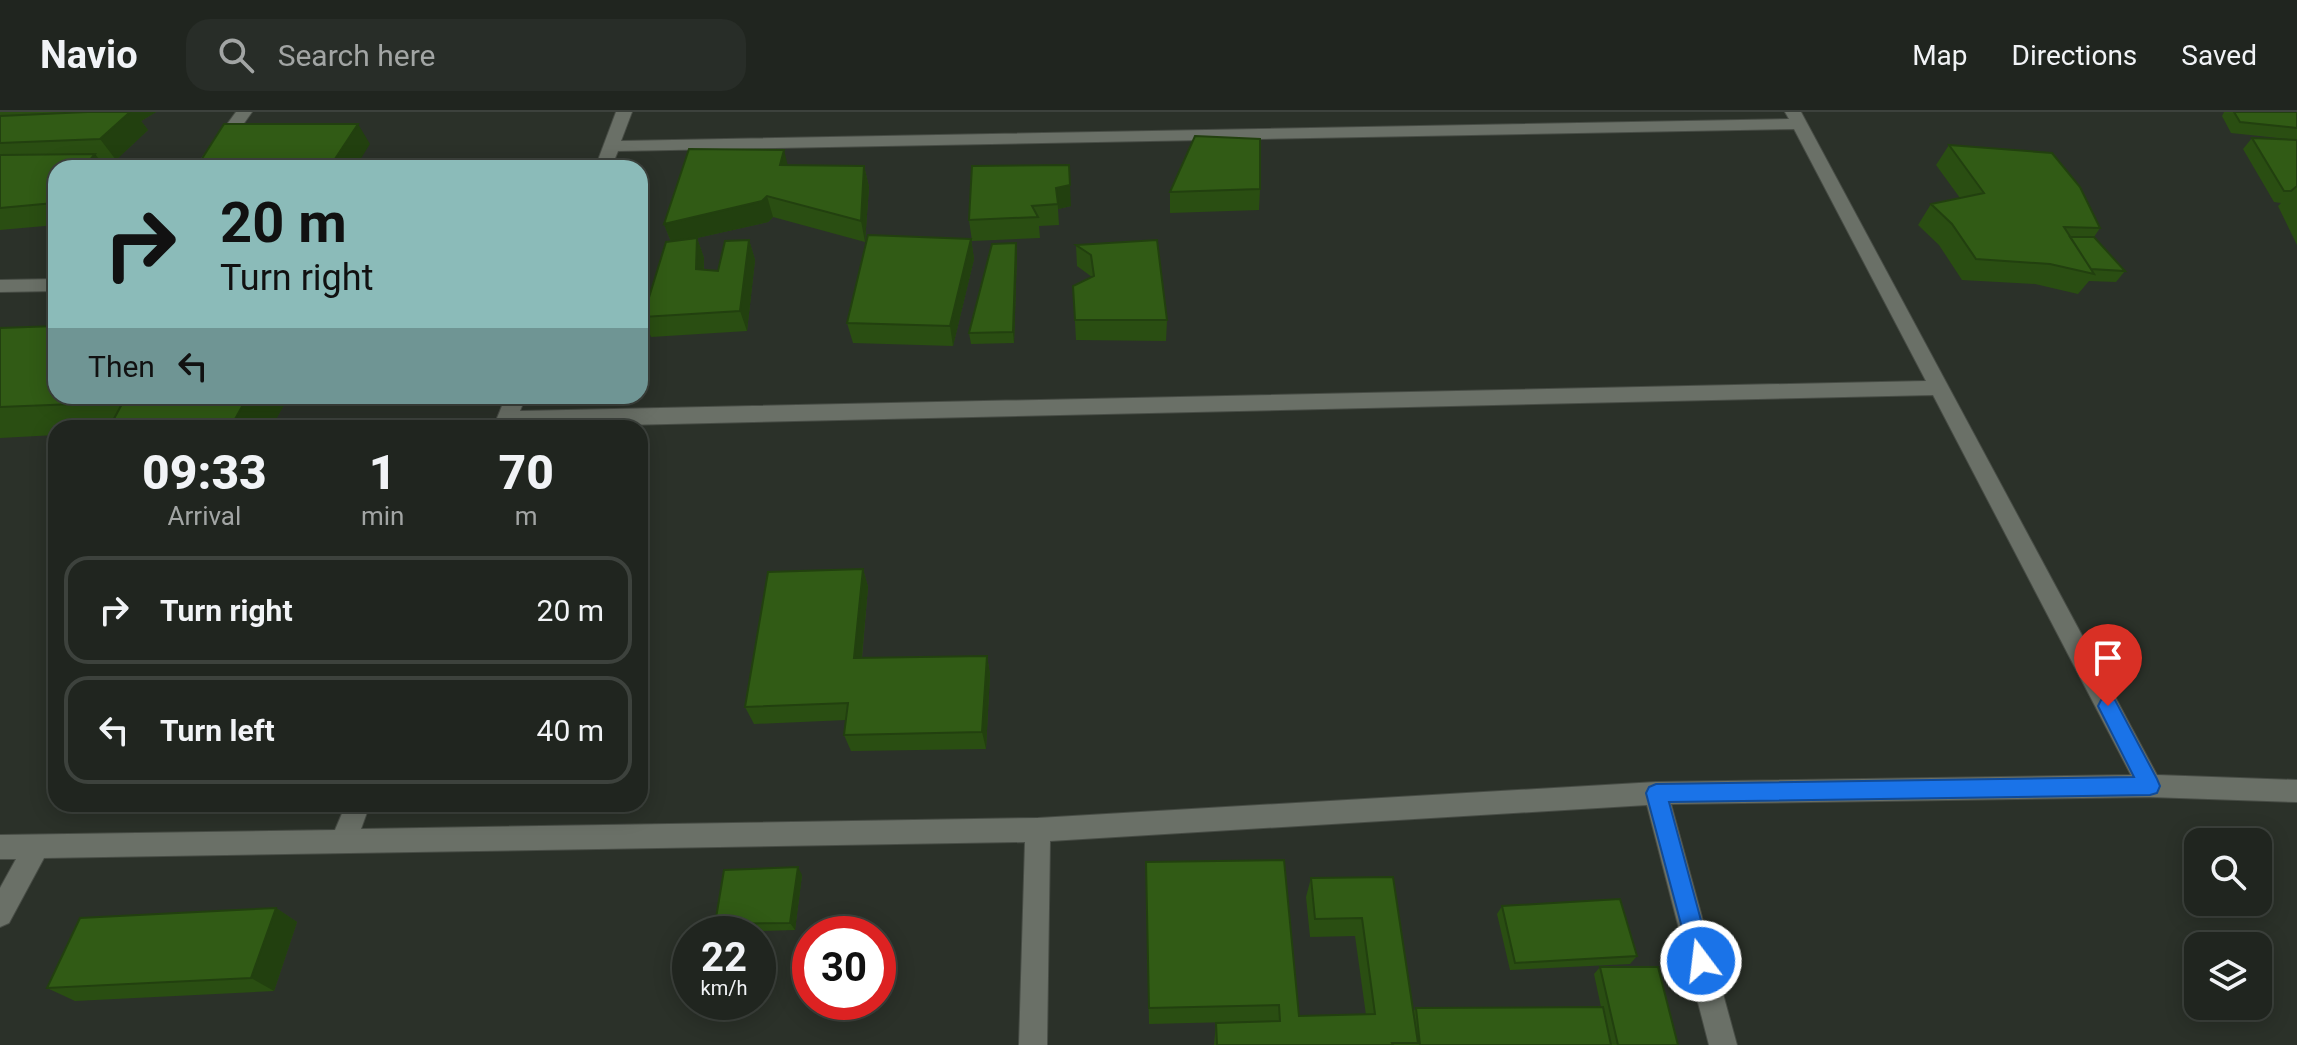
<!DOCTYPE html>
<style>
:root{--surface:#20251f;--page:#282d28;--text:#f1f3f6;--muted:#a2a5a4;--line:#3d423d}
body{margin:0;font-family:Roboto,sans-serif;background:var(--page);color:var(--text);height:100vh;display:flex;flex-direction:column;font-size:30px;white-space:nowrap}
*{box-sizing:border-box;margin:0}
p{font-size:26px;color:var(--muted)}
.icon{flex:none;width:44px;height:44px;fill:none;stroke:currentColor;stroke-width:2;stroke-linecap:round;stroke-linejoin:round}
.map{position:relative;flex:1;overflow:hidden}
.drawer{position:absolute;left:48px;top:308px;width:600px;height:392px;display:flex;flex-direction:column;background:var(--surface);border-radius:24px;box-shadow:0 4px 20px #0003,0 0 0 2px var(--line)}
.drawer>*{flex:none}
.top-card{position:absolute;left:48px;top:48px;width:600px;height:244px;border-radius:24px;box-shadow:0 4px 20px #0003,0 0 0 2px var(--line);background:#8bbbb9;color:#111;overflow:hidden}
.fabs{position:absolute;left:2184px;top:716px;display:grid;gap:16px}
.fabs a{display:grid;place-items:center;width:88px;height:88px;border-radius:16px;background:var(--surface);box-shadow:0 4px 20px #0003,0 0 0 2px var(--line);font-size:40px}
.speed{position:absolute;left:672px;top:804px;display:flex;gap:16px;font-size:40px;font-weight:700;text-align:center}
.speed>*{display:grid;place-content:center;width:104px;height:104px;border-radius:50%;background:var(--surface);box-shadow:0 4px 20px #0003,0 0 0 2px var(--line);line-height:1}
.speed small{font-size:20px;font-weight:400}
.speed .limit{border:12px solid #d22;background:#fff;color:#111}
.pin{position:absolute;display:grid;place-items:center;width:68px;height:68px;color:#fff;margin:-82px -34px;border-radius:50% 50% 50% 0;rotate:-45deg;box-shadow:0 0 8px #0007}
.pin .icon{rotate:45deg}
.me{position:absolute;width:88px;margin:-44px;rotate:345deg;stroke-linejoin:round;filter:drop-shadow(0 0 6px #0008)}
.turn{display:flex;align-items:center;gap:28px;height:168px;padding:0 40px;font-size:36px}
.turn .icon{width:104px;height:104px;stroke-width:2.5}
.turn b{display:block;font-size:56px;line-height:68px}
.then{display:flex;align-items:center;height:76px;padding:0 40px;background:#0003;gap:16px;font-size:30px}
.eta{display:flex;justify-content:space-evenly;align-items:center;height:136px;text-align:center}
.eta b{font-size:48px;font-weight:800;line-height:56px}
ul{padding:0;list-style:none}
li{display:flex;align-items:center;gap:24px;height:108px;margin:0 16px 12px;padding:0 24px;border:4px solid var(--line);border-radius:24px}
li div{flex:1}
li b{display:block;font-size:30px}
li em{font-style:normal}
header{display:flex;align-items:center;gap:48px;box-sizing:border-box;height:112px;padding:0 40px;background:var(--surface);border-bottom:2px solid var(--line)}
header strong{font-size:38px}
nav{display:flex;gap:44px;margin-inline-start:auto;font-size:28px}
.search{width:560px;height:72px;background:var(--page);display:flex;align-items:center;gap:20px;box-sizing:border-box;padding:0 28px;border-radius:24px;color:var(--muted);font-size:30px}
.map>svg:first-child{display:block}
</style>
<header>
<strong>Navio</strong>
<div class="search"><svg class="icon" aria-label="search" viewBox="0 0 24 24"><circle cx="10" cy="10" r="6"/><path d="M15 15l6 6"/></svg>Search here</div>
<nav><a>Map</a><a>Directions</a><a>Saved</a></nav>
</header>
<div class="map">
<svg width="2297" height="933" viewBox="0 0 2297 933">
<rect width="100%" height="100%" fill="#2b3129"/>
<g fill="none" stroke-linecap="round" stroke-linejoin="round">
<defs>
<path id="minor" d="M236,0H252L212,56H195Z
M616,0H632L621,29L1789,7L1785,0H1801L2157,663L2297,668V690L2150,685L1671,692L1737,933H1709L1647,693L1050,729L1047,933H1019L1025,730L44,746L9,811L0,815V776L16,747H0V723L335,718L346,692H370L361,717L1038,706L1656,670L2131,663L1933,283L493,316L506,284H526L520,299L1926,269L1794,17L618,39L611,56H595Z
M56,167V179L0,180V168Z"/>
</defs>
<!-- minor casing -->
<use href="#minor" stroke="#474c45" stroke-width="2"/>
<!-- minor -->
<use href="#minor" fill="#6a7067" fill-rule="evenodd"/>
</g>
<!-- wall -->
<path fill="#2a4e12" d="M0,0H156L141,9L148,18L116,48H100L106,56H56V113L0,118Z
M2224,0H2297V28L2231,21L2222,4Z
M2252,26L2297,28V133L2278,94L2281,91L2274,90L2243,37Z
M1949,33L2100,116L2094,125L2125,159L2116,170L2089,169L2078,182L2035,172L1962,168L1939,133L1918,113L1931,92L1960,86L1936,53Z
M788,53L864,54L869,75L865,130L773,105L768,110L697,126L704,146V158L718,159L749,128L755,148L747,219L651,225L643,205L671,130L664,112Z
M972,54L1071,94L1058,97L1059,113L1039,114L1040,126L972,129L969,108Z
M1260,77L1259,98L1170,101V80Z
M971,127L974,147L953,234L853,231L847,211Z
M1157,128L1167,208L1166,229L1076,228L1073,174L1092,165L1077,154L1076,133Z
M1016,131L1017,142L1014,231L971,232L969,221Z
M0,216L289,284L271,316H56V323L0,326Z
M863,457L868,475L862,546L987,544L990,562L986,637L851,639L844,623L846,608L754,612L745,595Z
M1146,750L1299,904L1366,903L1355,824L1310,825L1306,785L1311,766L1393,765L1413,900L1416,896L1601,895L1594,862L1600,855L1678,933H1214L1216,911L1274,909L1149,912Z
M802,763L795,818L721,820L715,812Z
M1502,794L1637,844L1630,852L1510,858L1497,802Z
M276,796L297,810L274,879L75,889L47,876Z"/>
<!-- shaded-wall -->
<path fill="#22400f" d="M110,0H156L141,9L148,18L116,48L100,27Z
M358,12L370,32L355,56H329Z
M784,38L789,58L780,53Z
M95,42L106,56H83Z
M1069,53L1071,94L1058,97L1056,76Z
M864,54L869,75L865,130L861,109Z
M767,84L773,105L768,110L697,126L704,146L703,177L672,132L664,112Z
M971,127L974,147L953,234L950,214Z
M749,128L755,148L747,219L740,199Z
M1016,131L1017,142L1014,231L1013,220Z
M248,284H289L271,316H230Z
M863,457L868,475L860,564L854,546Z
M987,544L990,562L986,637L982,620Z
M798,755L802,763L795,818L790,811Z
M276,796L297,810L274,879L251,866Z"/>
<!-- building -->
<path fill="#315b15" stroke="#22400f" stroke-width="2" d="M84,0H130L100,27L0,31V4L87,0Z
M2234,0H2297V16L2240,10Z
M224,12H358L329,56H196Z
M1195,24L1260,27V77L1170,80Z
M2252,26L2297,28V74L2291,79H2284Z
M1949,33L2052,41L2080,75L2100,116L2064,115L2094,162L2050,152L1976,147L1952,112L1931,92L1984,81Z
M689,37L784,38L780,53L864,54L861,109L767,84L762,89L664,112Z
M95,42L83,56H56V89L54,91L0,96V43Z
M1069,53L1070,73L1056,76L1058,92L1032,94L1038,105L969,108L972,54Z
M868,123L971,127L950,214L847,211Z
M2070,125H2094L2125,159L2091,157Z
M697,126L696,157L718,159L725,129L749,128L740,199L643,205L666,130Z
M1157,128L1167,208H1075L1073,174L1094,164L1091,143L1076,133Z
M1016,131L1013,220L969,221L992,132Z
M56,214V284H248L230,316H109L123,290L0,295V216Z
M56,415V426L50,427Z
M863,457L854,546L987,544L982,620L844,623L848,591L745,595L768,460Z
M1284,748L1299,904L1375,902L1362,806L1315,807L1311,766L1393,765L1418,931H1392L1393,933H1217L1216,911L1280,909L1279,893L1149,896L1146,750Z
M798,755L790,811L715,812L724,758Z
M1620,787L1637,844L1515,851L1502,794Z
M276,796L251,866L47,876L80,806Z
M1600,855H1658L1678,933H1618Z
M1603,895L1611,933H1420L1416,896Z"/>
<!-- route -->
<path fill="#1a73e8" stroke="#114b97" stroke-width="2" d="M2108,586L2115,588L2157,667L2160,674L2157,681L2150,683L1669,690L1712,849L1708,857L1701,860L1693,857L1646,681L1649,675L1656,672L2134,665L2098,594L2101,588Z"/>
</svg>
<div class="fabs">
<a><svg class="icon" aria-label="search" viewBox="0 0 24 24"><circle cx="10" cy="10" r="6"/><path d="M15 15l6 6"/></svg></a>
<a><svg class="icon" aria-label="layers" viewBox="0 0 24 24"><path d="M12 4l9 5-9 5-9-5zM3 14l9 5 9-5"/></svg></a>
</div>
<div class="speed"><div>22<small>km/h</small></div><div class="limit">30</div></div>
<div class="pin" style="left:2108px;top:594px;background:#d93025"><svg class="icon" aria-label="arrive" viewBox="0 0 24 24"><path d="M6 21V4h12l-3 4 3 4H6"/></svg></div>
<svg class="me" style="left:1701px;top:849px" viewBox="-20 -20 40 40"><circle r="17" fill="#1a73e8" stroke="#fff" stroke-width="3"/><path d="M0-11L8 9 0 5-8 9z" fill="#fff"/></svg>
<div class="top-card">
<div class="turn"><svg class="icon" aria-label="right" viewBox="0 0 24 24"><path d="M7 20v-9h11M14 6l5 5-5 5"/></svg><div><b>20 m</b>Turn right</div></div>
<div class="then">Then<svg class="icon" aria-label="left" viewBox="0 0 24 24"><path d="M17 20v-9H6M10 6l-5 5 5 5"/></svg></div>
</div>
<section class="drawer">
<div class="eta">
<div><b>09:33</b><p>Arrival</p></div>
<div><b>1</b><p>min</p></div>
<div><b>70</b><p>m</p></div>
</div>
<ul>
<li><svg class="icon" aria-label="right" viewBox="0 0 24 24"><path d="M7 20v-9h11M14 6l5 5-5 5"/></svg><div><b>Turn right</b></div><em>20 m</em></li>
<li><svg class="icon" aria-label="left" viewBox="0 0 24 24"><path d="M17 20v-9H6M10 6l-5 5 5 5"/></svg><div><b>Turn left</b></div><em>40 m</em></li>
</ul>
</section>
</div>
